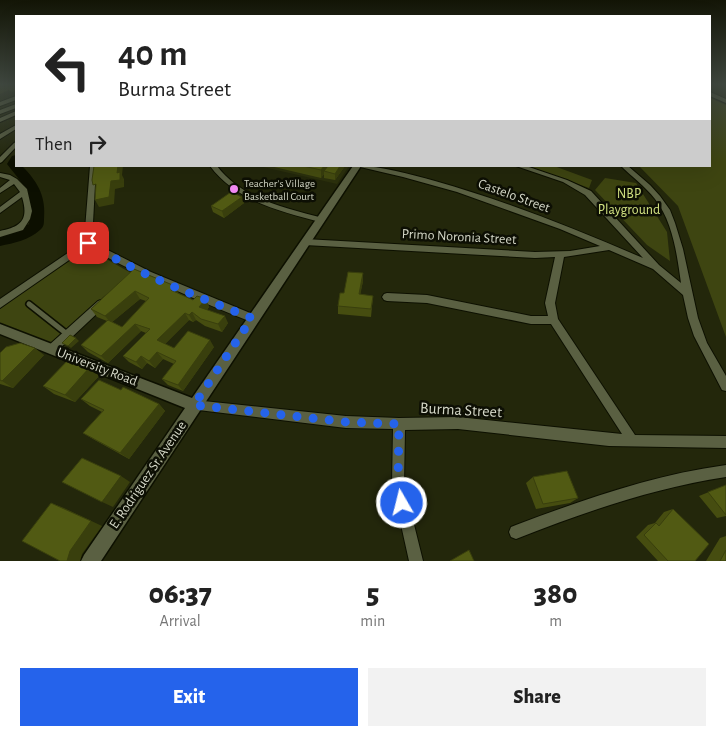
<!DOCTYPE html>
<style>
:root{--surface:#fff;--page:#f2f2f2;--text:#222;--muted:#767676;--accent:#2563eb}
body{margin:0;font-family:"Alegreya Sans",sans-serif;background:var(--page);color:var(--text);height:100vh;display:flex;flex-direction:column;font-size:19px;white-space:nowrap}
*{box-sizing:border-box;margin:0}
p{font-size:16px;color:var(--muted)}
.icon{flex:none;width:28px;height:28px;fill:none;stroke:currentColor;stroke-width:2;stroke-linecap:round;stroke-linejoin:round}
.map{position:relative;height:561px;overflow:hidden}
.drawer{display:flex;flex-direction:column;background:var(--surface);flex:1}
.drawer>*{flex:none}
.guide{position:absolute;left:15px;top:15px;width:696px;height:152px;border-radius:0px;box-shadow:0 5px 20px #0002;background:#fff;color:var(--text);overflow:hidden}
.pin{position:absolute;display:grid;place-items:center;width:42px;height:42px;color:#fff;margin:-21px;border-radius:10px;box-shadow:0 2px 8px #0006}
.me{position:absolute;width:55px;margin:-28px;rotate:352deg;stroke-linejoin:round;filter:drop-shadow(0 0 4px #0008)}
.turn{display:flex;align-items:center;gap:18px;height:105px;padding:0 20px;font-size:22px}
.turn .icon{width:65px;height:65px;stroke-width:2.5}
.turn b{display:block;font-size:35px;line-height:42px}
.then{display:flex;align-items:center;height:48px;padding:0 20px;background:#0003;gap:10px;font-size:19px}
.eta{display:flex;justify-content:space-evenly;align-items:center;height:85px;text-align:center}
.eta b{font-size:30px;font-weight:800;line-height:35px}
.primary-button{display:flex;gap:10px;margin-top:auto;padding:10px 20px}
.primary-button a{flex:1;height:58px;border-radius:0px;background:var(--accent);color:#fff;font-size:20px;font-weight:800;line-height:58px;text-align:center}
.primary-button a+a{background:var(--page);color:var(--text)}
.map>svg:first-child{display:block}
</style>
<div class="map">
<svg width="726" height="561" viewBox="0 0 726 561">
<rect width="100%" height="100%" fill="#23270b"/>
<!-- built -->
<path fill="#2c310d" d="M259,166H349L337,184Z"/>
<!-- green -->
<path fill="#3e4511" d="M710,98L726,105V337L678,206L639,166H710Z
M528,166H554L592,180L589,188Z
M605,178L636,183L667,232L670,261L647,245L595,190Z
M85,247L131,273L49,344L0,325V309Z"/>
<g fill="none" stroke-linecap="round" stroke-linejoin="round">
<!-- river -->
<path fill="#0c0f00" fill-rule="evenodd" d="M16,155V166H22L25,169C39,184 46,198 44,219C44,223 44,227 40,230C29,240 14,243 0,246V236L12,234L29,224C34,190 25,188 7,164L12,156Z"/>
<defs>
<path id="service" d="M29,304L67,334"/>
<path id="minor" d="M710,92L726,99V103L710,96Z
M16,96V100L0,106V102Z
M16,104V108L0,114V110Z
M16,111V115L0,122V118Z
M16,125V129L0,139V134Z
M16,142V147L2,162L0,163V157L14,143Z
M90,166H96L92,242L151,272L255,315L257,318L255,321L252,322L249,321C194,299 140,276 88,247L0,308V299L84,242Z
M210,166H217C242,199 285,208 323,218L324,220L320,222C280,211 236,201 210,166Z
M356,166C383,166 409,174 435,181C506,201 575,229 643,258L585,195L563,182L516,166H526L567,180L591,191L659,265L681,283C677,255 673,222 655,199C645,186 632,177 621,166H628L650,185L660,196L670,210L675,223L683,249L698,318L707,343L726,376V391L722,390L694,336L688,318L683,295L653,269L609,250L564,257L555,303L558,319L635,435L726,436V448L609,446L458,429L405,430L404,484L423,561H409L392,484L393,429L346,428L190,409L188,405L190,401L194,400L346,416L399,418L458,417L622,434L551,324H531L427,303L387,301L384,300L382,297L384,294L387,293L427,295L531,316H548L545,303L555,257L535,258L305,245L301,242L305,239L535,252L570,251L600,246L560,229L457,192L403,177Z
M0,173L10,175L17,179L27,189L32,211L30,219L23,230L0,237V231C21,227 29,220 22,197L0,213V207L20,192L14,184L0,193V188L10,180L0,177Z
M101,300L104,301L106,304L104,307L56,352L52,353L48,352L47,349L48,346L98,301Z
M726,465V477C653,488 585,512 516,539L511,537L509,532L511,527L516,525C585,499 653,475 726,465Z"/>
<path id="tertiary" d="M353,166H361L101,561H81L84,555L185,408L0,334V324L192,398Z"/>
</defs>
<!-- service casing -->
<use href="#service" stroke="#0d1000" stroke-width="8"/>
<!-- minor casing -->
<use href="#minor" stroke="#0d1000" stroke-width="2"/>
<!-- tertiary casing -->
<use href="#tertiary" stroke="#0d1000" stroke-width="3"/>
<!-- service -->
<use href="#service" stroke="#5a6042" stroke-width="5"/>
<!-- minor -->
<use href="#minor" fill="#5a6042" fill-rule="evenodd"/>
<!-- tertiary -->
<use href="#tertiary" fill="#5a6042" fill-rule="evenodd"/>
</g>
<!-- wall -->
<path fill="#464d10" fill-rule="evenodd" d="M0,84H16L12,92Z
M270,166H326V168L345,166L335,180L324,178V174L321,178Z
M242,197L244,203L224,218L213,212L211,206Z
M134,269L179,294L193,300L206,299L209,307L207,310L228,323L222,332L205,326L196,320L193,322L189,320L165,344L174,348L214,347L183,391L168,385L162,379L174,364L163,359L155,368L147,363L142,369L129,362L123,356L146,333L141,331L108,363L88,352L81,345L107,321L97,317L91,309ZM140,299L146,301L122,327L112,322Z
M363,281L360,294L373,296L371,317L338,314V306L344,293Z
M0,353L44,355L13,388L0,384Z
M99,376L75,402L54,394L43,386Z
M121,390L159,404L165,411L129,459L93,439L83,433L102,412L90,406L81,399Z
M533,477L578,498L570,503L536,509L526,483Z
M726,485V516L717,518L699,496Z
M673,509L695,561H658L636,537L648,525L655,523L664,512Z
M726,536V561H706L720,538Z"/>
<!-- shaded-wall -->
<path fill="#393f0d" d="M16,84V90L12,92L8,86Z
M5,85L9,90L0,94V87Z
M118,166H123L122,175L124,179V187L115,189L114,204L99,207L95,200L111,181L117,173Z
M324,166H326V171H324V174L321,178V170Z
M340,166H345L335,180V174Z
M242,197L244,203L224,218L222,211Z
M363,273V281L359,302V294Z
M175,286L179,294L171,290Z
M135,291L140,299L111,323L105,316Z
M206,299L209,307L203,314L199,307Z
M192,312L196,320L193,322L189,315Z
M185,313L189,320L162,347L157,340Z
M225,316L228,323L222,332L218,324Z
M135,324L141,331L108,363L101,356Z
M76,338L79,341L71,348L68,346Z
M210,340L214,347L183,391L178,385Z
M35,348L44,355L13,388L2,381Z
M157,352L163,359L155,368L149,361Z
M141,356L147,363L142,369L136,362Z
M90,367L99,376L75,402L65,395Z
M159,404L165,411L129,459L120,453Z
M121,476L130,482L113,507L102,502Z
M51,503L64,508L102,526L82,554L80,561H67Z"/>
<!-- building -->
<path fill="#515a13" stroke="#393f0d" d="M0,84H15L8,86L5,85L0,87Z
M94,166H118L117,173L120,172V180L111,181L109,197L95,200L96,184L93,185L92,180Z
M303,166H324L321,170Z
M328,166H340L335,174L324,171Z
M231,192L242,197L222,211L211,206Z
M134,269L175,286L171,290L193,300L197,296L206,299L199,307L225,316L218,324L201,319L192,312L189,315L185,313L157,340L174,348L188,331L210,340L178,385L162,379L176,361L157,352L149,361L141,356L136,362L123,356L150,329L135,324L101,356L81,345L108,320L122,327L149,298L135,291L105,316L91,309Z
M348,272L363,273L359,294L373,296L371,309L338,306L340,293H344Z
M70,335L76,338L68,346L62,343Z
M20,343L35,348L2,381L0,380V353L6,347Z
M69,359L90,367L65,395L43,386Z
M99,380L121,390L123,387L159,404L120,453L83,433L104,410L81,399Z
M82,458L121,476L102,502L62,482Z
M567,471L578,498L543,504L533,477Z
M726,485V515L708,492Z
M51,503L91,521L70,551L67,561H60L22,541Z
M673,509L709,544L695,561H668L644,535L656,523L659,526Z
M469,550L474,561H450Z
M726,550V561H720Z"/>
<!-- sky -->
<linearGradient id="sky" x2="0" y2="1"><stop stop-color="#131506"/><stop offset="0.52" stop-color="#3f473f"/><stop offset="1" stop-color="#3f473f" stop-opacity="0"/></linearGradient>
<rect width="726" height="162" fill="url(#sky)"/>
<g fill="none" stroke-linecap="round" stroke-linejoin="round">
<!-- route -->
<path stroke="#2563eb" stroke-width="9" stroke-dasharray="0 16.2" d="M88,243C140,275 196,296 252,318L194,405L346,422L399,424L398,484L402,503"/>
</g>
<!-- markers -->
<circle fill="#f28af3" stroke="#0d0f04" stroke-width="2" cx="234" cy="189" r="5"/>
<g text-anchor="middle" dominant-baseline="central" stroke-width="5" stroke-linejoin="round" paint-order="stroke">
<!-- far-poi labels -->
<g font-size="11" fill="#d4d7c7" stroke="#0d0f04" text-anchor="start">
<text x="244" y="183">Teacher's Village<tspan x="244" dy="13">Basketball Court</tspan></text>
</g>
<!-- park labels -->
<g font-size="14" fill="#d1e181" stroke="#0d0f04">
<text x="629" y="194">NBP<tspan x="629" dy="16">Playground</tspan></text>
</g>
<!-- street labels -->
<g font-size="14" fill="#d4d7c7" stroke="#0d0f04">
<text transform="translate(514 196) rotate(20)">Castelo Street</text>
<text transform="translate(459 237) rotate(3)">Primo Noronia Street</text>
<text transform="translate(97 367) rotate(21)">University Road</text>
<text transform="translate(148 475) rotate(-56)">E. Rodriguez Sr. Avenue</text>
</g>
<!-- near-street labels -->
<g font-size="16" fill="#d4d7c7" stroke="#0d0f04">
<text transform="translate(461 410) rotate(3)">Burma Street</text>
</g>
</g>
</svg>
<div class="pin" style="left:88px;top:243px;background:#d93025"><svg class="icon" aria-label="arrive" viewBox="0 0 24 24"><path d="M6 21V4h12l-3 4 3 4H6"/></svg></div>
<svg class="me" style="left:402px;top:503px" viewBox="-20 -20 40 40"><circle r="17" fill="#2563eb" stroke="#fff" stroke-width="3"/><path d="M0-11L8 9 0 5-8 9z" fill="#fff"/></svg>
<div class="guide">
<div class="turn"><svg class="icon" aria-label="left" viewBox="0 0 24 24"><path d="M17 20v-9H6M10 6l-5 5 5 5"/></svg><div><b>40 m</b>Burma Street</div></div>
<div class="then">Then<svg class="icon" aria-label="right" viewBox="0 0 24 24"><path d="M7 20v-9h11M14 6l5 5-5 5"/></svg></div>
</div>
</div>
<section class="drawer">
<div class="eta">
<div><b>06:37</b><p>Arrival</p></div>
<div><b>5</b><p>min</p></div>
<div><b>380</b><p>m</p></div>
</div>
<div class="primary-button"><a>Exit</a><a>Share</a></div>
</section>
